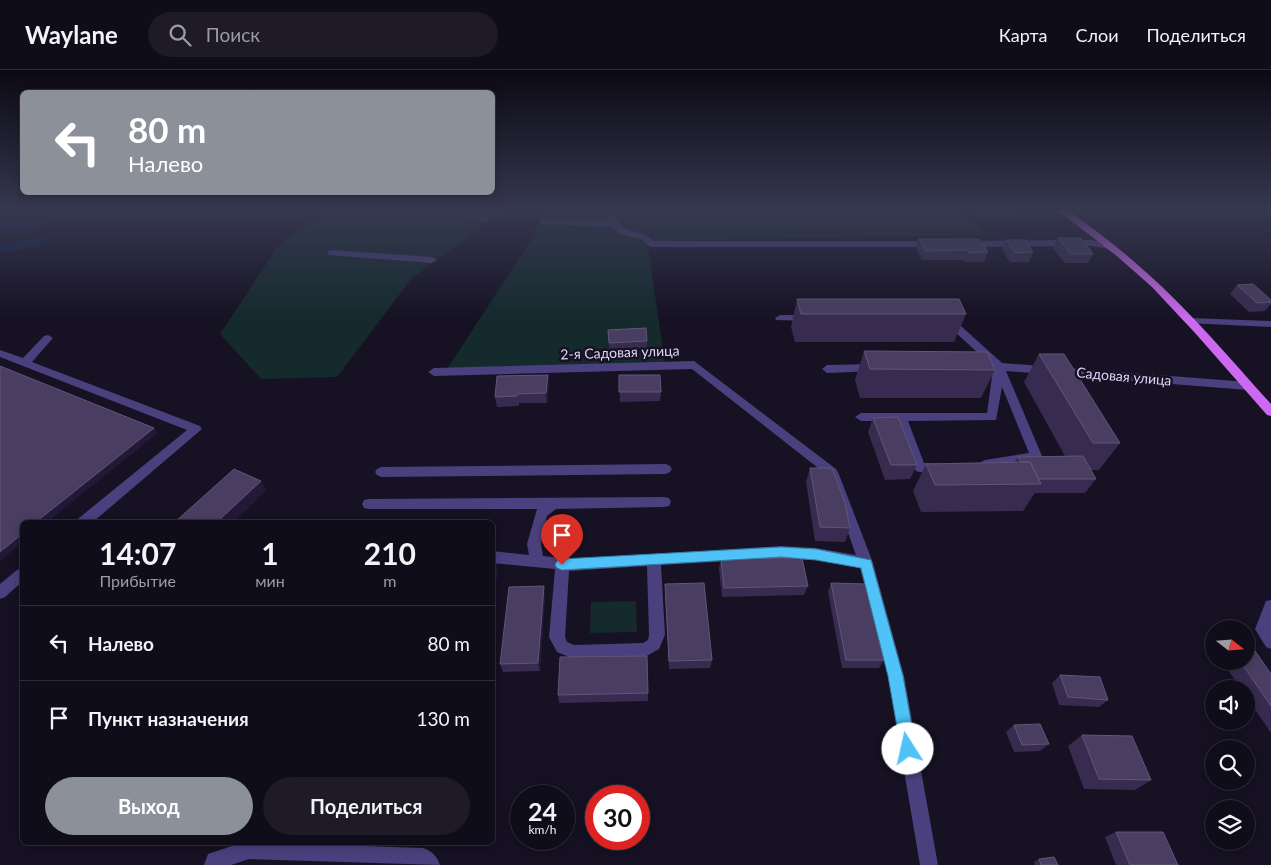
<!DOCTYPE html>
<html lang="ru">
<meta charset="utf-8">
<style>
:root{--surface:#100d1a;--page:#1e1b27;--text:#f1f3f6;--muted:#9c9ca2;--line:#302d39;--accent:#8c9099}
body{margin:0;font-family:Lato,sans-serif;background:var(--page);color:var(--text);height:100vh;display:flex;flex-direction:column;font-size:19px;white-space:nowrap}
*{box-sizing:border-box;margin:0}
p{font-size:16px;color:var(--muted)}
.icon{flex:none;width:28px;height:28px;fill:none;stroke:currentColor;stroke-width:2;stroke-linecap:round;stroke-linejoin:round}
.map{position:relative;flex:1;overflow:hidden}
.drawer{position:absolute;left:20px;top:450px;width:475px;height:325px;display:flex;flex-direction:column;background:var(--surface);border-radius:8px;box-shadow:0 2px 12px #0003,0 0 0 1px var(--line)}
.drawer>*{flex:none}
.top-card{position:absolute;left:20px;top:20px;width:475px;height:105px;border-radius:8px;box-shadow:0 2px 12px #0003,0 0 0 1px var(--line);background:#8c9099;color:#fff;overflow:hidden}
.needle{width:32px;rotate:107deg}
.tools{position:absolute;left:1205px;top:550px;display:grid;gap:10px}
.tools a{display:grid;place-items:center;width:50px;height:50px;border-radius:50%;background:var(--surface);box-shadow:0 2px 12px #0003,0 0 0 1px var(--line);font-size:25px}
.speed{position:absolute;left:510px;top:715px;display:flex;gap:10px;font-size:25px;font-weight:700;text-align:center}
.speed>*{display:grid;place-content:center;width:65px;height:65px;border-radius:50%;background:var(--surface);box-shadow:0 2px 12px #0003,0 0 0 1px var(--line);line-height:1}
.speed small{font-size:12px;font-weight:400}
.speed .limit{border:8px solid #d22;background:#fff;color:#111}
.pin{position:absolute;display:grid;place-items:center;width:42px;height:42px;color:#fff;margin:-51px -21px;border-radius:50% 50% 50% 0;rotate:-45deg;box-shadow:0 0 5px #0007}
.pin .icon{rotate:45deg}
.me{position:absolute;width:55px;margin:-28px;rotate:350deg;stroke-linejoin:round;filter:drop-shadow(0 0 4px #0008)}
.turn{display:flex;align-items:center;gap:18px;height:105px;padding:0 25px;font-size:22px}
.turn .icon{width:65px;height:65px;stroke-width:2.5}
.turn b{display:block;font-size:35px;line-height:42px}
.eta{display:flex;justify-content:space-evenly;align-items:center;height:85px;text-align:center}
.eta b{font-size:30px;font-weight:700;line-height:35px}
.action{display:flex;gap:10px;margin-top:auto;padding:10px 25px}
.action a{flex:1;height:58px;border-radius:30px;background:var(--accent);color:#fff;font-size:20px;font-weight:700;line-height:58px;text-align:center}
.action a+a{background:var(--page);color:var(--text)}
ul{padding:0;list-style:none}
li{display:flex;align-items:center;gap:15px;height:75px;padding:0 25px;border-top:1px solid var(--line)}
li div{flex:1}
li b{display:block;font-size:19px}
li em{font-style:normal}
header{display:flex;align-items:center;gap:30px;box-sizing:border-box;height:70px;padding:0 25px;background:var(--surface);border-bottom:1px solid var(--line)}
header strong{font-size:24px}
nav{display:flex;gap:28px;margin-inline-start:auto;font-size:18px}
.search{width:350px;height:45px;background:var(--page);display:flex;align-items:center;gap:12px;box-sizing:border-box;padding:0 18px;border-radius:28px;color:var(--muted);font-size:19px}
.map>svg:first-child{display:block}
</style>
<header>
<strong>Waylane</strong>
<div class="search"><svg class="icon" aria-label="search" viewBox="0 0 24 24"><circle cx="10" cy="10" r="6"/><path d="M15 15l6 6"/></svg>Поиск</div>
<nav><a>Карта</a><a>Слои</a><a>Поделиться</a></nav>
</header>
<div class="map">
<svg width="1271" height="795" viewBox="0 0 1271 795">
<rect width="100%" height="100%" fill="#161123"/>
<!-- green -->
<path fill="#142a2c" d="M363,139H507L412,208L337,307L261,309L220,264L278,176L327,140L356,144Z
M544,139H944L974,150L988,165L647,171L665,293L447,299L533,167Z
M636,531L637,562L590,563L591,532Z"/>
<!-- water -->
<path fill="#111e42" d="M57,144L47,156L0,162V152Z
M49,168L38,177L0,183V172Z"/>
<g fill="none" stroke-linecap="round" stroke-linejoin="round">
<!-- stream -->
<path stroke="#111e42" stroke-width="3" d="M0,143L20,139"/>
<!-- river -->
<path fill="#111e42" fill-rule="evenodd" d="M963,139H1024C1011,159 983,147 965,143Z"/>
<!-- minor -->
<path fill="#4a407d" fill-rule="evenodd" d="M437,139H453L490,149L486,152Z
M612,139H644L640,142L615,144C623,167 640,157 653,171H932L937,174L932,177H650L641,169L622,165L612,157L542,154L538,151L542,148L609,151L606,143Z
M1091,170L1110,173L1115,176L1110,179L1091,176L967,177L962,174L967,171Z
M331,180L432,187L437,190L432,193L328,185V181Z
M780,245H810L815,248L810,251L776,250L775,248Z
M947,246L951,247L1002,293L1248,312L1254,316L1248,320L1006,301L1042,386L1040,389L985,400L981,398L979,395L981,392L985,390L1029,383L1002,317L996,350L908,351L924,393L944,394L946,397L944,400C936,403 924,404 916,401L914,398L898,354L900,351H861L855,347L861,343H987L993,299L989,296L990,294L943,251V247Z
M1190,248L1271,251V257L1186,253V249Z
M48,265L53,268L32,292L200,356L202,359L93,452H77L79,448L187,360L0,287V280L23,288L44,266Z
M694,291L836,399L838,402L873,493L904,606L938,795H920L888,606L860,498L816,490L781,488L661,495L665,565L659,579L645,587L574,589L557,582L549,567L555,499L492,493V481L529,485L527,474L537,439H369L364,438L362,434L364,430L369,429L664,427L669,428L671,432L669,436L664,437L556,439L547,446L541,474L543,486L571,489L781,476L816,478L856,485L827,405L692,299L434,306L428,302L434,298ZM647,496L649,565L648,570L643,573L574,575L567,572L565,567L569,501Z
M874,294L879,298L878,301L827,303L822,299L827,295Z
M666,394L670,396L672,399L670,402L666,404L381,407L377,405L375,402L377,399L381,397Z
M22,498V512L5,527L0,529V514L17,500Z
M1271,530V579L1266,577L1255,559L1266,531Z
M244,772L423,778C432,781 437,786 440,795L249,789L231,795H204L208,784Z"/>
<!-- major -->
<path fill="#cd69f0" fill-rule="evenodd" d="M1056,139H1066C1094,159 1122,180 1147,203C1192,243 1231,290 1271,334V346L1267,345L1196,264L1152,217L1118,187Z"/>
</g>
<!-- wall -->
<path fill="#372c4f" d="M1058,168L1093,184L1088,193H1065L1053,178Z
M919,169L988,182L984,192H965L963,190H922L916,178Z
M1006,170L1033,182L1029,192H1010L1002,180Z
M1237,215L1271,230V234L1265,241L1249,242L1230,224Z
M797,229L966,244L954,272H795L791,257Z
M608,260L647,271V281L610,283Z
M864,281L995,300L981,328H860L855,310Z
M1039,284L1120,373L1099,400H1091L1096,409L1085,423H1035L1023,441L921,442L913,421L926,394L1015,392L1018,387L1065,386L1024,312Z
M619,305L661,322L660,331L620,332Z
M549,315L547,333H519V336L497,337L495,327Z
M873,348L917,395L910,409L885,410L868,362Z
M810,398L850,458L845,472L815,471L806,412Z
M721,489L808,516L804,525L722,527L719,498Z
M831,513L884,590L879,598H842L828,522Z
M665,514L712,590L710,598L669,599L665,523Z
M545,525L540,601L503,602L500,594Z
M1222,591H1246L1271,604V663L1246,626V619H1241Z
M1060,605L1108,630L1099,637L1059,635L1052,613Z
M648,623V631L559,633L558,625Z
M1014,655L1049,674L1040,681L1014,682L1006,662Z
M1082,665L1151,710L1135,720L1084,719L1068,676Z
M1116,762L1178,795H1116L1105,767Z
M1039,789L1058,795H1035L1034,792Z"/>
<!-- shaded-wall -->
<path fill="#221936" d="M548,305L549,315L547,333L546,323Z
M154,358L158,363L47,452H36Z
M261,411L267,420L234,452H217Z
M22,464V473L0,491V482Z
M496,493L498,502L493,529L492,509Z
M544,516L545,525L540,601L538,593Z"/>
<!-- building -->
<path fill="#493e61" stroke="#60567a" d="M1058,168H1081L1093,184H1070Z
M919,169H979L988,182L969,183L967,180L925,181Z
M1006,170H1025L1033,182L1015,183Z
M1253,214L1271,230V232L1257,233L1237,215Z
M797,229H959L966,244H801Z
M646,258L647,271L609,273L608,260Z
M864,281L987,282L995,300L870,299Z
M1039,284H1064L1120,373H1093Z
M0,296L154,358L36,452H22V464L0,482Z
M548,305L546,323L517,324V326L495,327L497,306Z
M619,305H660L661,322H619Z
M898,347L917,395H891L873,348Z
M1083,386L1096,409H1039L1030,392H1021L1018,387Z
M1030,392L1041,414L935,415L926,394Z
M810,398H832L845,433L850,458L820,457Z
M234,399L261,411L217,452H175Z
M802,488L808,516L724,518L721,489Z
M492,492L496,493L492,509Z
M704,513L712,590L669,591L665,514Z
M831,513L866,514L884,590H846Z
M544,516L538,593L500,594L509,517Z
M1246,575H1251L1271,604V636L1240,591H1246Z
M647,586L648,623L558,625L560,587Z
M1060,605L1100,607L1108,630L1068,627Z
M1040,654L1049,674L1022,675L1014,655Z
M1082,665L1132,666L1151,710L1099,709Z
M1116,762H1163L1178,795H1130Z
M1054,787L1058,795H1041L1039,789Z"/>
<!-- sky -->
<linearGradient id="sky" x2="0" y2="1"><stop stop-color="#0c0913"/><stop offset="0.56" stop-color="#363850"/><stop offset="1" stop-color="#363850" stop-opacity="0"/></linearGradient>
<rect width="1271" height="250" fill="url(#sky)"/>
<!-- route -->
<path fill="#4fc3f7" stroke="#337fa1" d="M781,477L816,479L871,490L903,606L916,679L914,685L908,687L903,685L901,679L888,606L861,498L816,490L781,487L562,500L557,498L555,495L557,491L562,489Z"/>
<g text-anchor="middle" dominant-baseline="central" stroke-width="5" stroke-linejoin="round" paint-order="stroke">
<!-- street labels -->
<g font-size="14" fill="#dfd7fb" stroke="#161123">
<text transform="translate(620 282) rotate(-2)">2-я Садовая улица</text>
<text transform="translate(1124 306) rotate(5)">Садовая улица</text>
</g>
</g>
</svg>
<div class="tools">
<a><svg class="needle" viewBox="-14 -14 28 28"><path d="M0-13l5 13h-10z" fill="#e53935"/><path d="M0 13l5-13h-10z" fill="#9c9ca2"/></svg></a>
<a><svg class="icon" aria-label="sound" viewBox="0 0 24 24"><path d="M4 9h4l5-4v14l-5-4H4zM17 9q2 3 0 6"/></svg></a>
<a><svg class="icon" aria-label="search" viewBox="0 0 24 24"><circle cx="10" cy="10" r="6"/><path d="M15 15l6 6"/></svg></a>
<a><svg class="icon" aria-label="layers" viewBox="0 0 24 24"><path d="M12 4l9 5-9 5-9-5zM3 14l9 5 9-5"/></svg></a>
</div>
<div class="speed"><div>24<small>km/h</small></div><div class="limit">30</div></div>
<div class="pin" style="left:562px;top:495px;background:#d93025"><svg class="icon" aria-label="arrive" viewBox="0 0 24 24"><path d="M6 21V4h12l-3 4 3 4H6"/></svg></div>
<svg class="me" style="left:908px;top:679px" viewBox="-20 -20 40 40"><circle r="19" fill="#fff"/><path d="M0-13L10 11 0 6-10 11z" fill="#4fc3f7"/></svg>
<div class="top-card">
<div class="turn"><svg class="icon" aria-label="left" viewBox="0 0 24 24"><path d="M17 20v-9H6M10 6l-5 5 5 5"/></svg><div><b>80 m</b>Налево</div></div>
</div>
<section class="drawer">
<div class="eta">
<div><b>14:07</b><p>Прибытие</p></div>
<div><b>1</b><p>мин</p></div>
<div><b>210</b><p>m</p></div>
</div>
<ul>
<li><svg class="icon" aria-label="left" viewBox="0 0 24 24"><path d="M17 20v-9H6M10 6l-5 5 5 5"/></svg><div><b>Налево</b></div><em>80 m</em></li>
<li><svg class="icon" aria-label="arrive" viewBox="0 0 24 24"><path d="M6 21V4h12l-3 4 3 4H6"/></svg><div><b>Пункт назначения</b></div><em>130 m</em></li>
</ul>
<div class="action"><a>Выход</a><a>Поделиться</a></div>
</section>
</div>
